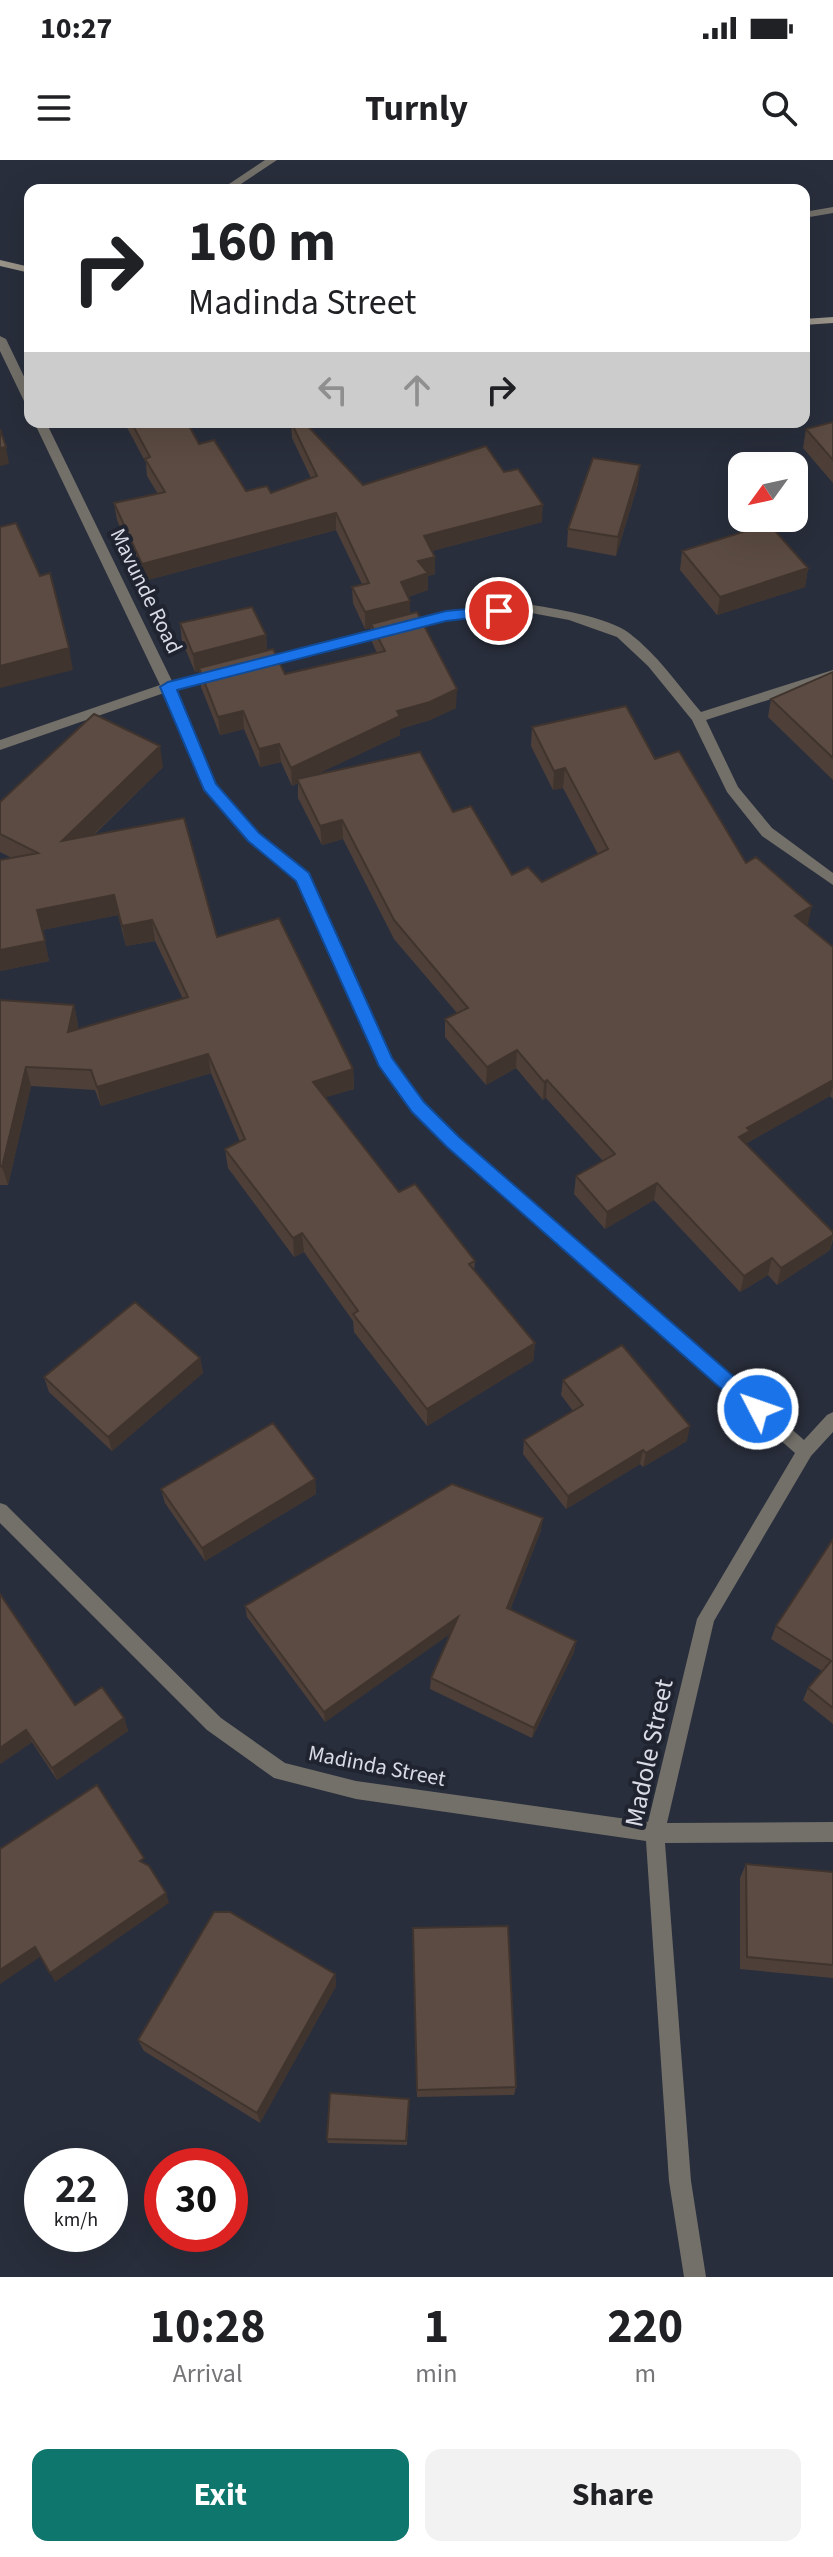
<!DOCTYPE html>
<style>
:root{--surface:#fff;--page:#f2f2f2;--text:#202124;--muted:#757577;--accent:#0f766e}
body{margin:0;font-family:"Source Sans 3",sans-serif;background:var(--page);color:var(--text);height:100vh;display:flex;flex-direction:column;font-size:30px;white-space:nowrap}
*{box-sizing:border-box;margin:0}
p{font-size:26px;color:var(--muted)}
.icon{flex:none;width:44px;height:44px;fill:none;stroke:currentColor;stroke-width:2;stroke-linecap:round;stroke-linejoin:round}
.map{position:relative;height:2117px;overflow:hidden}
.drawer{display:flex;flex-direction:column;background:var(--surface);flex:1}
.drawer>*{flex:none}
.top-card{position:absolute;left:24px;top:24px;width:786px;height:244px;border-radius:16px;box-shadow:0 8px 32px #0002;background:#fff;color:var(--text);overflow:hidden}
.needle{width:52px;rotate:237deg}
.fabs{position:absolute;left:728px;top:292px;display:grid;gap:16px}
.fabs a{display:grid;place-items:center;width:80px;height:80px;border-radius:16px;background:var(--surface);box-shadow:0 8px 32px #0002;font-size:40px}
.speed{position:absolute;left:24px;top:1988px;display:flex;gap:16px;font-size:40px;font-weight:700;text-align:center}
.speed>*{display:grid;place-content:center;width:104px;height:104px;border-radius:50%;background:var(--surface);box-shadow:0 8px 32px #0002;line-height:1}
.speed small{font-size:20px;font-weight:400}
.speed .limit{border:12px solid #d22;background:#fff;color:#111}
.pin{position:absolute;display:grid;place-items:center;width:68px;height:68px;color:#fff;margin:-34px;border:4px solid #fff;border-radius:50%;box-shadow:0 2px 8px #0007}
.me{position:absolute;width:88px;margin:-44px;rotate:311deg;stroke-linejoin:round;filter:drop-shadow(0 0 6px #0008)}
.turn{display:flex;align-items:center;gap:28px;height:168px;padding:0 32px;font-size:36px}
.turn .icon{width:104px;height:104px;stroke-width:2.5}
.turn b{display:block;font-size:56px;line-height:68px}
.lanes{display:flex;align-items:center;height:76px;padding:0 32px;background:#0003;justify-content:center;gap:40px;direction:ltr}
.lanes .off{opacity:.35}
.eta{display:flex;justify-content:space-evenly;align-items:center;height:136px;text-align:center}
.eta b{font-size:48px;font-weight:700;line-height:56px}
.primary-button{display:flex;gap:16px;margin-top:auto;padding:16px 32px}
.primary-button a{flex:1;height:92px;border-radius:16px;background:var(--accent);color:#fff;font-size:32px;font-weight:700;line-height:92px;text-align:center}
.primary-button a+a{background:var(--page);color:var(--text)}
.status{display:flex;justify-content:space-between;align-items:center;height:56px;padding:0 40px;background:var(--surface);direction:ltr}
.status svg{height:22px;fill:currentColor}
header{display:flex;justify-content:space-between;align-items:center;height:104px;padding:0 32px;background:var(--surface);font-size:36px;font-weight:700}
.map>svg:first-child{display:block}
</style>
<div class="status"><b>10:27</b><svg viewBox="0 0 49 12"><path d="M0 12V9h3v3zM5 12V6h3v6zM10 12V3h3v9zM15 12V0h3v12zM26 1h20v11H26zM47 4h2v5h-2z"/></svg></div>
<header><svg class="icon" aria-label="menu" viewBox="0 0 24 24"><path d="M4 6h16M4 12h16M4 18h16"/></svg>Turnly<svg class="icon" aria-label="search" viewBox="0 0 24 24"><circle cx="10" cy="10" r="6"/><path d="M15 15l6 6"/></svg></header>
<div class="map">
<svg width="833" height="2117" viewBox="0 0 833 2117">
<rect width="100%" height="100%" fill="#292e3c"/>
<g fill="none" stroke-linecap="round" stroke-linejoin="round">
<!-- street -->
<path fill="#737069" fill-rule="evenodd" d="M265,0H277L232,30H220Z
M833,47V53L804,58V52Z
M0,176L6,179L30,229V245L24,241L0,191Z
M34,262H46L172,521L219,510L226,514L224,517L176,530L216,624L258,673L308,713L391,898L423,943L459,978L804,1280L827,1255L833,1252V1272L811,1296L714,1461L667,1663L833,1662V1682L665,1683L691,2021L706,2117H684L669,2021L646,1681L356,1639L274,1618L207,1570L0,1363V1343L6,1345L221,1558L285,1603L356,1621L648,1662L697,1459L795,1293L447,986L413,951L380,905L297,720L248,681L205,629L164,533L0,590V580L160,525Z
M526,444C552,448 608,457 629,473C657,494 678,525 701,552L833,510V519L706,560L738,627L772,668L833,713V725L762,676L727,632L692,560L648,506L617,477L569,460L526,452L446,460L257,508L250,504L257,500L446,452Z"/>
<!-- secondary -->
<path fill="#9a9489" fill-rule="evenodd" d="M0,100L30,107V113L0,106Z
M833,157V163L804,165V159Z"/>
</g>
<!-- wall -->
<path fill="#4e4039" d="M124,262H187L199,284L246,331L271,333L311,318L292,278L291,262L363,325L504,312L542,362L432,391L435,397V414L428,416V430L408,437L410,454L456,548L430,560L400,569V575L314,615L453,652L512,715L542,722L598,694L563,628L553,630L531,586L532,567L655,599L746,703L812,746L806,765L833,787V939L830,936L747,983V985L833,1072V1079L830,1090L777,1125L768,1115L740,1132L654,1040L605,1069L574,1034L576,1016L603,1001L546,938L543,940L516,908L486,925L445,877V859L457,853L394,779L343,679L322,685L298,638V623L292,626L281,602L260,607L244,569L220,575L201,527L199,511L195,512L182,481L180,463L266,475L267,491L285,514L377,493L372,482L371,468L365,469L353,443L352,427L362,424L336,370L144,421L117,360L114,343L158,334L147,316L146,303Z
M833,262V323L803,288L806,269Z
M638,324L616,396L567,387L568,369Z
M682,391L808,408L805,427L717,455L680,410Z
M833,512V620L768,557L771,539Z
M163,607L94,675L217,777L353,909L354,929L325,937L399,1032L475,1101L474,1110L535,1183L533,1201L427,1266L354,1172L353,1161L304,1092L294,1097L228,1008L225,989L240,982L211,913L101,946L95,930L31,926L8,1025H0V840L74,845L78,865L77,869L183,839L155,781L126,786L118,755L42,770L49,801L0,811V700L12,698L0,692V642Z
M200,1198L203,1213L112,1291L49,1232L44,1217Z
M563,1220L687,1281L643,1307L640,1304L566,1349L523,1294L524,1280L573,1251L561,1235Z
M315,1319L316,1334L205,1401L165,1343L161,1329Z
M541,1370L510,1450L576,1481L574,1492L532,1578L430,1529L431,1518L451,1473L325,1562L247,1457L245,1446Z
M833,1379V1564L803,1540L808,1528L822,1511L771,1479L776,1466Z
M0,1434L75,1545L124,1558L128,1571L57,1620L32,1582L0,1604Z
M746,1704L833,1712V1818L740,1809V1718Z
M413,1768L516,1927L514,1935L417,1937Z
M335,1814L336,1826L260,1963L144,1891L138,1880Z
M409,1939L407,1985L328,1983L327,1979Z"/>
<!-- shaded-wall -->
<path fill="#40342e" d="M6,287L9,304L0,306V288Z
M640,305L638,324L616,396L618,377Z
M543,345L542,362L424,393V376Z
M336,353V370L144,421L142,404Z
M435,397V414L428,416V430L401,439V422L418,401Z
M808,408L805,427L717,455L720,437Z
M410,441V458L371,464V468L365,469V452Z
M266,475L267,494L195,512L193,494Z
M69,488L73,510L0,528V506Z
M457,529L456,548L430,560L400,569V575L299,623L297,619L298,623L292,626L291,608L397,551Z
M243,551L244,569L220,575L218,557Z
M279,584L281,602L260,607L259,589Z
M160,586L163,607L66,701L62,681Z
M565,608L563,628L553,630L554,611Z
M342,660L343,679L322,685L320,666Z
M114,735L118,755L42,770L37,750Z
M812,746L808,764L791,774L795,756Z
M152,760L155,781L126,786L122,766Z
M45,781L49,801L0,811V790Z
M74,845L78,865L72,891L68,872Z
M517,890L516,908L486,925L487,907Z
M208,894L211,913L101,946L97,927Z
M26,907L31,926L8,1025L2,1007Z
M353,909L354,929L314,941L313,922Z
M547,920L546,938L543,940L544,922Z
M833,920V927L830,936L747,983L746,988L739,977L747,968Z
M657,1023L654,1040L605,1069L607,1052Z
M302,1073L304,1092L294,1097L293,1078Z
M833,1075L830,1090L777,1125L781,1108Z
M772,1098L768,1115L740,1132L744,1116Z
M535,1183L533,1201L427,1266V1249Z
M200,1198L203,1213L112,1291L108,1277Z
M690,1266L687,1281L643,1307L646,1293Z
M643,1290L640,1304L566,1349L568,1336Z
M315,1319L316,1334L205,1401L202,1388Z
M543,1358L541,1370L506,1460L507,1448Z
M458,1457L457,1469L325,1562L324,1552Z
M576,1481L574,1492L532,1578L534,1568Z
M124,1558L128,1571L57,1620L52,1608Z
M26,1570L32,1582L0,1604V1588Z
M166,1733L169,1743L55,1822L50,1813Z
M35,1787L40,1797L0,1824V1810Z
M335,1814L336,1826L260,1963L257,1953Z"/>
<!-- building -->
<path fill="#5b4b42" stroke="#40342e" stroke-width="2" d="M131,262H187L199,284L214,280L246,331L267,326L271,333L317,316L291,262H304L363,325L486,286L504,312L518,309L543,345L424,376L435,397L418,401L428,413L401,422L410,441L365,452L352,427L369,423L336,353L142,404L114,343L165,332L145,299L150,297Z
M833,262V300L806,269Z
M0,269L6,287L0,288Z
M593,298L640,305L618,377L568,369Z
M16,363L40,416L50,413L69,488L0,506V367Z
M769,364L808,408L720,437L682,391Z
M252,447L266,475L193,494L180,463Z
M417,452L457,529L430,542L397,551L400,556L291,608L279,584L259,589L243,551L218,557L199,508L273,489L285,514L385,491L371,464Z
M833,512V598L771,539Z
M626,546L655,599L679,591L746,703L756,697L812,746L795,756L833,787V920L747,968L750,971L739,977L833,1072V1075L781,1108L772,1098L744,1116L657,1023L607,1052L576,1016L615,994L547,920L544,922L517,890L487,907L445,859L468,848L394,760L342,660L320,666L297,619L420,592L453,652L471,646L512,715L528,707L542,722L608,689L565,608L554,611L532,567Z
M94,554L160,586L62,681L184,658L217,777L279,758L353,909L313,922L399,1032L415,1024L475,1101L469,1104L535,1183L427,1249L353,1154L358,1151L302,1073L293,1078L225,989L245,979L208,894L97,927L91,910L26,907L2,1007L0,1006V840L74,845L68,872L188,837L152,760L122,766L114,735L37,750L45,781L0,790V700L38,693L0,674V642Z
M135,1142L200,1198L108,1277L44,1217Z
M622,1185L690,1266L646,1293L643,1290L568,1336L524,1280L583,1245L563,1220Z
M273,1263L315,1319L202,1388L161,1329Z
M452,1324L543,1358L507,1448L576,1481L534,1568L431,1518L458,1457L324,1552L245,1446Z
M833,1379V1548L808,1528L831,1501L776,1466Z
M0,1434L75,1545L102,1527L124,1558L52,1608L26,1570L0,1588Z
M97,1625L144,1698L140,1701L149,1706L166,1733L50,1813L35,1787L0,1810V1689Z
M746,1704L833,1712V1805L747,1797Z
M214,1752H230L335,1814L257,1953L138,1880Z
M508,1766L516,1927L417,1930L413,1768Z
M330,1933L409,1939L406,1981L327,1979Z"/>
<!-- route -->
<path fill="#1a73e8" stroke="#114b97" stroke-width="2" d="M499,446L505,447V454L446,461L177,530L216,624L259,673L309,713L392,898L424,942L459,977L764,1243L767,1249L764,1255L758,1258L751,1255L447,987L412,952L379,906L296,721L248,681L204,630L160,527L168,522L446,451Z"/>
<g text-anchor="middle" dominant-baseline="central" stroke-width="8" stroke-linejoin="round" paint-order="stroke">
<!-- street labels -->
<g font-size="22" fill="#d9dce5" stroke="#202431">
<text transform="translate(146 431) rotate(64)">Mavunde Road</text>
<text transform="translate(377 1606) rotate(11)">Madinda Street</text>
</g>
<!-- near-street labels -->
<g font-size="26" fill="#d9dce5" stroke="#202431">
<text transform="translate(649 1593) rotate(-78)">Madole Street</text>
</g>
</g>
</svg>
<div class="fabs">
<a><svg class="needle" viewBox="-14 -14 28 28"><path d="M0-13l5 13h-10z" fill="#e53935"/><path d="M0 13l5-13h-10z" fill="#757577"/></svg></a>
</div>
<div class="speed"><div>22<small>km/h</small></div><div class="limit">30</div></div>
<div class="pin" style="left:499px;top:451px;background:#d93025"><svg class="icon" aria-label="arrive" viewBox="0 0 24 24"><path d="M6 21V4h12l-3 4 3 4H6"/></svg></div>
<svg class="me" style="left:758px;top:1249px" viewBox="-20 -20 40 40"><circle r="17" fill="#1a73e8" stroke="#fff" stroke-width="3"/><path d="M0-11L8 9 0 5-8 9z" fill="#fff"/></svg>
<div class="top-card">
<div class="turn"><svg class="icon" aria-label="right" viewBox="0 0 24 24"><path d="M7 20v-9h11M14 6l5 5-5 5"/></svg><div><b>160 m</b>Madinda Street</div></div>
<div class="lanes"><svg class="icon off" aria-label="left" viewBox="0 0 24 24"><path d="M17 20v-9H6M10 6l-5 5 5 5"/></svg><svg class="icon off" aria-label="ahead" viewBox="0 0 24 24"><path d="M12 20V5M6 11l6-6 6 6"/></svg><svg class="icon" aria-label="right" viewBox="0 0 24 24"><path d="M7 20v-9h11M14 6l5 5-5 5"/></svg></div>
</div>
</div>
<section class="drawer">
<div class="eta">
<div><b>10:28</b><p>Arrival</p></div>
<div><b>1</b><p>min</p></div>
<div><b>220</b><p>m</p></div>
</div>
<div class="primary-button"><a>Exit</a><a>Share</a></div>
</section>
